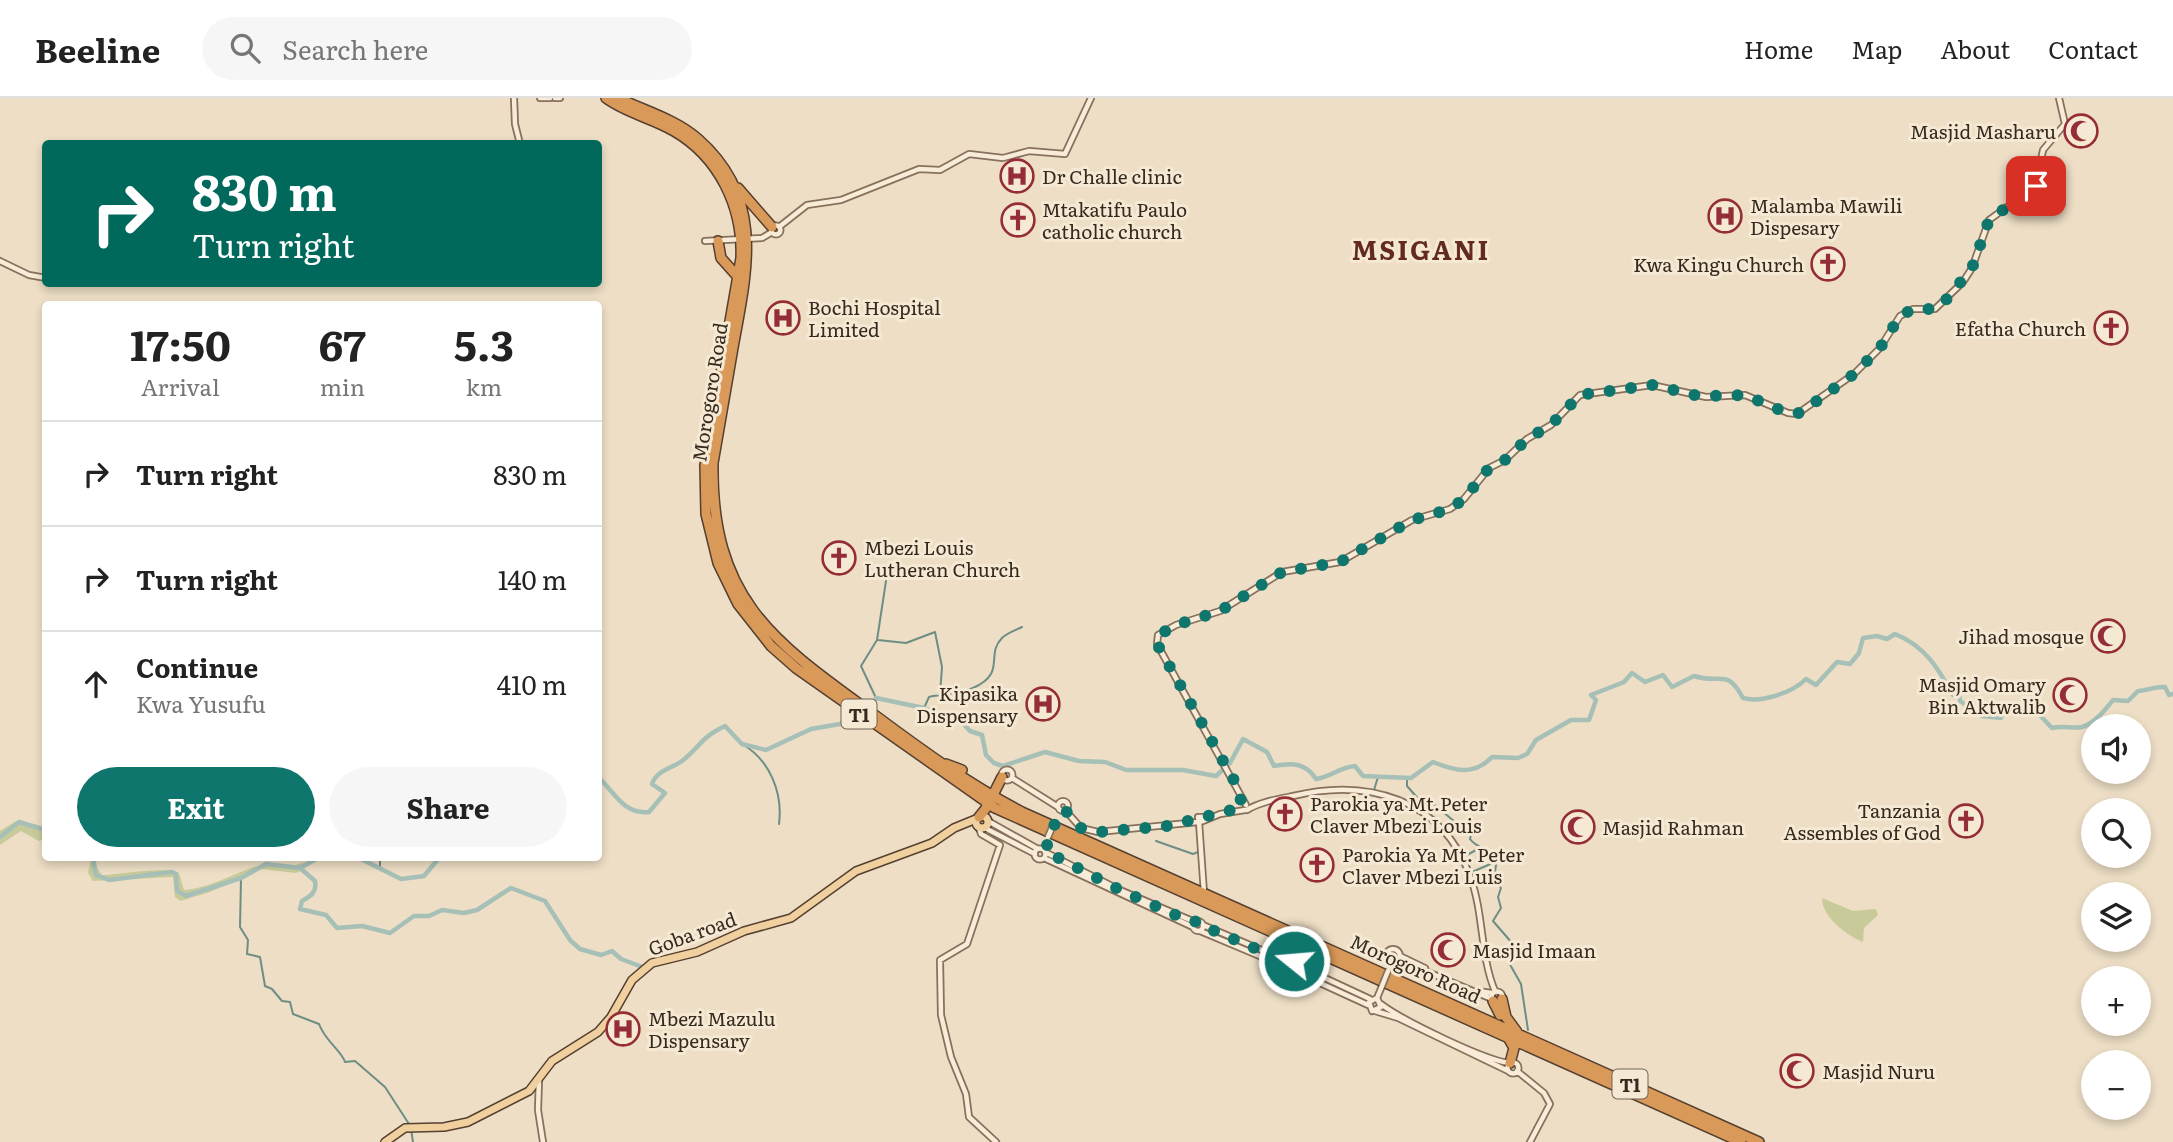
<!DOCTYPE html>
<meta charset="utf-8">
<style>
:root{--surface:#fff;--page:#f6f6f6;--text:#222;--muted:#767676;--line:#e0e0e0;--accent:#0f766e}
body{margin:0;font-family:Literata,serif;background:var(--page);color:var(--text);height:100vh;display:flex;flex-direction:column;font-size:26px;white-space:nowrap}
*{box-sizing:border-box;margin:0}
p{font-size:23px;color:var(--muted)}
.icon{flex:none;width:38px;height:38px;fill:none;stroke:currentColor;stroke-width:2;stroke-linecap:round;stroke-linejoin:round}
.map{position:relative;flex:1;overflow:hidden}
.drawer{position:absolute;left:42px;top:203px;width:560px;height:560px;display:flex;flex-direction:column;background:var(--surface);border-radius:7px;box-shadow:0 4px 10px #0003}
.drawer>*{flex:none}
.hud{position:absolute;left:42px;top:42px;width:560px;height:147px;border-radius:7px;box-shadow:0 4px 10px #0003;background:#00695c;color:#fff;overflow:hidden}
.tools{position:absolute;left:2081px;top:616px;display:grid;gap:14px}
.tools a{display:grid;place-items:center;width:70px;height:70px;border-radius:50%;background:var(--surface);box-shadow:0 4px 10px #0003;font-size:35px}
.pin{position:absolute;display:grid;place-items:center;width:60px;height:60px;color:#fff;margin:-30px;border-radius:14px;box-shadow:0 4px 10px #0006}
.me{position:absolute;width:77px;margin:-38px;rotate:287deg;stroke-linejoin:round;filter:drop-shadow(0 0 5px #0008)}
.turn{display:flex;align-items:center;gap:24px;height:147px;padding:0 35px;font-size:32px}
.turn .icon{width:91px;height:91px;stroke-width:2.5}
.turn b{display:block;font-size:49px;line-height:60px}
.eta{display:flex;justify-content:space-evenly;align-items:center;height:119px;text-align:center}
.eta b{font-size:42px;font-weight:700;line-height:49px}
.button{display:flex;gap:14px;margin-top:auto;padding:14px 35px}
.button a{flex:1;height:80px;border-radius:42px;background:var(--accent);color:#fff;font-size:28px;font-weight:700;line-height:80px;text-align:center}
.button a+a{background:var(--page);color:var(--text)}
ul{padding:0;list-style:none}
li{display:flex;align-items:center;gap:21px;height:105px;padding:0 35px;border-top:2px solid var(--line)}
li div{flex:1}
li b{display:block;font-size:26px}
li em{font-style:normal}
header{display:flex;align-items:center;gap:42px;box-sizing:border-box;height:98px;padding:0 35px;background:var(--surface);border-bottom:2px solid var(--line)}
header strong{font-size:33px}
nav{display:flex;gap:38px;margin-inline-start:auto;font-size:24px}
.search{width:490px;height:63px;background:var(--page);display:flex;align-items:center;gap:18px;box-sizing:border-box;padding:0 24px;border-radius:38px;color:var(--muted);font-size:26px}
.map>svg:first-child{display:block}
</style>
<header>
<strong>Beeline</strong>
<div class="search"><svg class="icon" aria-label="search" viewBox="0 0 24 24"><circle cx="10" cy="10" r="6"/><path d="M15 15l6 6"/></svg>Search here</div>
<nav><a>Home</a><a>Map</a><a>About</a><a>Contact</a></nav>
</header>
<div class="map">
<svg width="2173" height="1044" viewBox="0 0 2173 1044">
<rect width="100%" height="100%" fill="#eddec5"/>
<!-- green -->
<path fill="#c8cb99" d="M16,723L45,733V741L39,743L21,733L0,747V733Z
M91,760H98L95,767L102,777C121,776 167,768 179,775L184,792C213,790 237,773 264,766C278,763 290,772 303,764L302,772L296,775L262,771L210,794L180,803L175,799L173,779L93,783L88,775Z
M1822,800L1853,813L1876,811L1878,817L1864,830L1863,844C1846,837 1822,819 1822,800Z"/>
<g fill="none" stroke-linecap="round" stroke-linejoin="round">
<!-- stream -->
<path stroke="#6d8e84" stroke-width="2" d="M878,542L906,545L935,534L942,569L940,596
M876,600L861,568L877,542L886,483
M924,610L929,599C943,596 960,596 973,590C1007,575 985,557 1002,540C1007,535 1016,532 1022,529
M742,646C770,662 783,695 779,726
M1407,680V688L1421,704L1435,707L1455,724L1472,732L1470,741C1478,752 1490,749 1497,760L1494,781L1501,790L1498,799L1501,810L1493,823L1512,845L1508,863L1521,886L1528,932
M1374,692L1378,679
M1161,731L1177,728
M1156,743L1193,756L1198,754V744
M1463,759L1480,750
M380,768V760
M1472,774L1495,764
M241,780L240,829L248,842L247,856L260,859L265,888L272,891L282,903L290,904L293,916L319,926C325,943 342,953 345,964L355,963L385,989L409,1026
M943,895V906
M411,1031L413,1044"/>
<!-- river -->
<path stroke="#a7c0b7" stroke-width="4.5" d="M870,608L876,600L924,610L961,623L970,633L982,637L986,657L994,665L1003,668L1045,654L1079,663L1105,664L1126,672H1183L1216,678L1230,665L1243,641L1267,654L1274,668C1292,665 1305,664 1316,681C1331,679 1340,669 1355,668L1363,678L1411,680L1433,664C1455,673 1474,678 1492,659L1518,660L1527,656L1536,642L1571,622H1589L1596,602L1591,597L1624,584L1632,575L1645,584L1663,577L1672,589L1694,578C1721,587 1726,569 1743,600C1761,605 1792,595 1806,581L1816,587L1837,564L1850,566L1859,555L1863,540L1877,538L1887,541L1895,536C1925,548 1938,570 1953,597L1959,595L1960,603L1982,618L2001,620L2005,610L2022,614L2035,612L2052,630C2063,627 2073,631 2082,629C2094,626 2105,612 2113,602L2128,603L2138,593C2148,593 2154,588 2165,589L2169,597L2173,596
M598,679C614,693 623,717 649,714L665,695L652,686C657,672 671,671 682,663C701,648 700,640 725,628L742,646L766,652L811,631L840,626L854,617
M0,739L19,724L46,732
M93,760L96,777L109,782L172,774L176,776L177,793L186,798L241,780L266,766L300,770L318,760
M359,760L401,781L424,778L439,760
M300,770L315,783C317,794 311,798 302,803L300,811L326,817L337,830L362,828L390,835L414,818H429L442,812L464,815L477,812L511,790L545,803L570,842L580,851L601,857L612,853L621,861L645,870"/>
<defs>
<path id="minor" d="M514,0L515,26L520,46
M540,0H550
M555,0H560
M771.5 132a4.5 4.5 0 1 1 9 0a4.5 4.5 0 1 1-9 0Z
M779,129L807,107L841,102L919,71L940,72L969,56L1003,60L1029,53L1065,56L1091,0
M705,143L762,140L772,134
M0,163L29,177L46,180
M1001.5 677a5.5 5.5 0 1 1 11 0a5.5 5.5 0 1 1-11 0Z
M1012,680L1058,709
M1058 708a5 5 0 1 1 10 0a5 5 0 1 1-10 0Z
M1246,707L1157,546L1158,537L1176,527L1220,513L1282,474L1340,464L1412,422L1450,411L1464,401L1489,370L1505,362L1527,341L1551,327L1580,297L1652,287L1706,299L1745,297L1788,315L1797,316L1854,276L1880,250L1900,218L1913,211H1935L1963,184L1972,170L1989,122L2036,88L2043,52L2065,26L2059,0
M1065,712L1081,730L1098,734L1198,724
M1247,712C1260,704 1278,701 1293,698C1367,680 1442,700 1470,778C1484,815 1480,858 1495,893
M1198,719H1203V723L1199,724Z
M988,723L1038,751
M1203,723L1220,716L1245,712
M1199,724L1204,795
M979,730L981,736L1000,747L967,846L940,862L941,917L951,959L966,996L969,1019L996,1044
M985,730L1035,756
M1034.5 756a5.5 5.5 0 1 1 11 0a5.5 5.5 0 1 1-11 0Z
M1045,754L1120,792L1195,824
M1044,760L1193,829
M1193 828a5 5 0 1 1 10 0a5 5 0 1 1-10 0Z
M1203,827L1290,864
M1200,833L1288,870
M1386 858a7 7 0 1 1 14 0a7 7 0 1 1-14 0Z
M1400,858L1425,870
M1399,862L1492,901
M1287 869a6 6 0 1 1 12 0a6 6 0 1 1-12 0Z
M1299,868L1370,901
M1296,874L1368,907
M1477,893L1492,895
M1491.5 899a5.5 5.5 0 1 1 11 0a5.5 5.5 0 1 1-11 0Z
M1377,900L1381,909L1372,913L1369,904L1377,900L1382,888
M1381,906C1402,922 1486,963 1510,965
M1375,913L1398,920L1508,973
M1507.5 970a5.5 5.5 0 1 1 11 0a5.5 5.5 0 1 1-11 0Z
M1517,973L1544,995L1550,1006L1530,1044
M539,982L538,1012L543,1044"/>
<path id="major" d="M976 724a6 6 0 1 1 12 0a6 6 0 1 1-12 0Z
M385,1044L405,1030L444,1029L468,1024L529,993L552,963L598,934L611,919L632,882L652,865L697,854L744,833L791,820L856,773L932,745L954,730L976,721"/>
<path id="highway" d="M606,0C626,15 652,20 674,33C719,59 743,109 741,160L705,367L706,416L718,465L738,506L771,548L796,570L995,710L1741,1044
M618,0C645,13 675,21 698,41C764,99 748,169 734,244C727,284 720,325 713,365C711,503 774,544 876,618C923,653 970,687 1022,714L1759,1044
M738,90L772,129
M718,143L721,160L738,179
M946,666L962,672
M989,696L994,695L1002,679
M979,719L987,709L986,704
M1502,901L1506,919L1517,934
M1493,903L1500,917
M1509,941L1514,950L1510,965"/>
</defs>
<!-- minor casing -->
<use href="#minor" stroke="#87705c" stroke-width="8"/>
<!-- major casing -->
<use href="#major" stroke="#553f30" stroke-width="10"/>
<!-- highway casing -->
<use href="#highway" stroke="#553f30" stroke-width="12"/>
<!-- minor -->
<use href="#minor" stroke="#f8ecd8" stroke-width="4.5"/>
<!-- major -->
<use href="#major" stroke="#efd09e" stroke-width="7"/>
<!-- highway -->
<use href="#highway" stroke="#d99959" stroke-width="9"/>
<defs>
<path id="minor-bridge" d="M1048,739L1054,725
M1382,888L1388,873"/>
</defs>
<!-- minor-bridge casing -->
<use href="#minor-bridge" stroke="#87705c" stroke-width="8" stroke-linecap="butt"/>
<!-- minor-bridge -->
<use href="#minor-bridge" stroke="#f8ecd8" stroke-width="4.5"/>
</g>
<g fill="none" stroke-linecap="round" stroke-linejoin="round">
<!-- route -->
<path stroke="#0f766e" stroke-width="12" stroke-dasharray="0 21.6" d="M1294,863L1287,864L1205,829L1200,824L1189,823L1120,792L1045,753L1058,717L1065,712L1081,730L1098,734L1168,728L1243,709L1235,684L1157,546V538L1176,527L1220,513L1282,474L1340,464L1412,422L1450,411L1464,401L1489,370L1505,362L1527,341L1551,327L1580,297L1652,287L1699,298L1745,297L1787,315H1800L1854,276L1880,250L1900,218L1913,211H1935L1945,203L1972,170L1989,122L2036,88"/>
</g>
<!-- icons -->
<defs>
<symbol id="mosque-ring" viewBox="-11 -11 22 22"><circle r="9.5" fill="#f5e9d4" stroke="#942d35" stroke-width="1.5"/><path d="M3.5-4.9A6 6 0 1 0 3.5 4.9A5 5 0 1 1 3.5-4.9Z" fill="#942d35"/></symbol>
<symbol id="hospital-ring" viewBox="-11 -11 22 22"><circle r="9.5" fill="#f5e9d4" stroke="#942d35" stroke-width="1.5"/><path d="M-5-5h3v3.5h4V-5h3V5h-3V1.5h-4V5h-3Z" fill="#942d35"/></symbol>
<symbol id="church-ring" viewBox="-11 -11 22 22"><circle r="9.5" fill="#f5e9d4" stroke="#942d35" stroke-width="1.5"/><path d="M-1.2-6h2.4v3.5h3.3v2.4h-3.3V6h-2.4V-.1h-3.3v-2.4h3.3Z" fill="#942d35"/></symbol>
</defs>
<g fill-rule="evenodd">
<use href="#mosque-ring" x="2062" y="14" width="38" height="38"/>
<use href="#hospital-ring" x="998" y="59" width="38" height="38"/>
<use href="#hospital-ring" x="1706" y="99" width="38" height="38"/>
<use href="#church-ring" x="999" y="103" width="38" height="38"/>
<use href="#church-ring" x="1809" y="147" width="38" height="38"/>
<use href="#hospital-ring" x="764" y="201" width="38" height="38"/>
<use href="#church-ring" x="2092" y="211" width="38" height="38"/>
<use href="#church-ring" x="820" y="441" width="38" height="38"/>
<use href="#mosque-ring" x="2089" y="519" width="38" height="38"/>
<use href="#mosque-ring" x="2051" y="578" width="38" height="38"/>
<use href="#hospital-ring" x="1024" y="587" width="38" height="38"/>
<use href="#church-ring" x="1266" y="697" width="38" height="38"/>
<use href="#church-ring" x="1947" y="704" width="38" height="38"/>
<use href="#mosque-ring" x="1559" y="710" width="38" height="38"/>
<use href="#church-ring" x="1298" y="748" width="38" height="38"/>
<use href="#mosque-ring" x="1429" y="833" width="38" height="38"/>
<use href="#hospital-ring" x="604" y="912" width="38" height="38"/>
<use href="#mosque-ring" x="1778" y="954" width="38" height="38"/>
</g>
<g text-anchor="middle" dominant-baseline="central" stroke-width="6" stroke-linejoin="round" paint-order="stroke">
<!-- shield labels -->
<g fill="#f5e9d4" stroke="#716355" stroke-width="2">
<rect x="841.5" y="601.5" width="35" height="29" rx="5"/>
<rect x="1612.5" y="971.5" width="35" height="29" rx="5"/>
</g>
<g font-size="18" font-weight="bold" fill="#38291f">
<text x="859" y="616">T1</text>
<text x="1630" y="986">T1</text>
</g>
<!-- poi labels -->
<g font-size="19" fill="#38291f" stroke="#f5e9d4" text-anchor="start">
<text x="2056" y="33" text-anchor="end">Masjid Masharu</text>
<text x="1042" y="78">Dr Challe clinic</text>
<text x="1750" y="107">Malamba Mawili<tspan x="1750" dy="22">Dispesary</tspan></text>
<text x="1042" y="111">Mtakatifu Paulo<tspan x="1042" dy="22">catholic church</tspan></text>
<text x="1804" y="166" text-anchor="end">Kwa Kingu Church</text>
<text x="808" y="209">Bochi Hospital<tspan x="808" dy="22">Limited</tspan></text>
<text x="2086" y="230" text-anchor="end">Efatha Church</text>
<text x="864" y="449">Mbezi Louis<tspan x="864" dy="22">Lutheran Church</tspan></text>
<text x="2084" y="538" text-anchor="end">Jihad mosque</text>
<text x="2046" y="586" text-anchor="end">Masjid Omary<tspan x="2046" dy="22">Bin Aktwalib</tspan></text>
<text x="1018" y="595" text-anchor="end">Kipasika<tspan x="1018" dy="22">Dispensary</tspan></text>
<text x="1310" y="705">Parokia ya Mt.Peter<tspan x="1310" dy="22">Claver Mbezi Louis</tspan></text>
<text x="1941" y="712" text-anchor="end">Tanzania<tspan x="1941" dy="22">Assembles of God</tspan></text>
<text x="1602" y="729">Masjid Rahman</text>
<text x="1342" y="756">Parokia Ya Mt. Peter<tspan x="1342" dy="22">Claver Mbezi Luis</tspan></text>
<text x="1472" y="852">Masjid Imaan</text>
<text x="648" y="920">Mbezi Mazulu<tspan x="648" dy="22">Dispensary</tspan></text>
<text x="1822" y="973">Masjid Nuru</text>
</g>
<!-- street labels -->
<g font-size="19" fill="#38291f" stroke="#f5e9d4">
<text transform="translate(709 294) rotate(-81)">Morogoro Road</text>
<text transform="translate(692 835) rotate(-20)">Goba road</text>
<text transform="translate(1416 870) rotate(24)">Morogoro Road</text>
</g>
<!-- district labels -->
<g font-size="26" font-weight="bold" letter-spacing="2" fill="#632a20" stroke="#f5e9d4">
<text x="1421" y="150">MSIGANI</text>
</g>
</g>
</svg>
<div class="tools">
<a><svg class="icon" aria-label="sound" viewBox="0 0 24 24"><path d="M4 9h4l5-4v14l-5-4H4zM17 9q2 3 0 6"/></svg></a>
<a><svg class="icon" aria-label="search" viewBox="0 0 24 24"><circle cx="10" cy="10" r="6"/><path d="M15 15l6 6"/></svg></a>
<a><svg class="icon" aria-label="layers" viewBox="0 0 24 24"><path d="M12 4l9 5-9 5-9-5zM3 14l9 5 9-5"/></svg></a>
<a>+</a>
<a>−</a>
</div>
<div class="pin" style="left:2036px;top:88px;background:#d93025"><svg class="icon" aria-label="arrive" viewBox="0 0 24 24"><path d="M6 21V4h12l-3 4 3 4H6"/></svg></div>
<svg class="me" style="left:1294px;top:863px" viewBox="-20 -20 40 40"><circle r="17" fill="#0f766e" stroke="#fff" stroke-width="3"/><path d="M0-11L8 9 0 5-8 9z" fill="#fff"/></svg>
<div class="hud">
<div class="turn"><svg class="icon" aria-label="right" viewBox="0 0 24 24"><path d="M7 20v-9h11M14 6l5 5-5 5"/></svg><div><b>830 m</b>Turn right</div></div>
</div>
<section class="drawer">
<div class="eta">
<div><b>17:50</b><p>Arrival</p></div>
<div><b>67</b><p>min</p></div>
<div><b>5.3</b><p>km</p></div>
</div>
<ul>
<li><svg class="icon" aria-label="right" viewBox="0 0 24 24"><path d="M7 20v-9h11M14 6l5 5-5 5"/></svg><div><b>Turn right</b></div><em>830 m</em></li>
<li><svg class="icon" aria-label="right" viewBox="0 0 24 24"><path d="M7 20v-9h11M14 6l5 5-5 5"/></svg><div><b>Turn right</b></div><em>140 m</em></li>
<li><svg class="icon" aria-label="ahead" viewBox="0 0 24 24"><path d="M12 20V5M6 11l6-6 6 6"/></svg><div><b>Continue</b><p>Kwa Yusufu</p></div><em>410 m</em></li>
</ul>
<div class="button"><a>Exit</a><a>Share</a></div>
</section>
</div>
